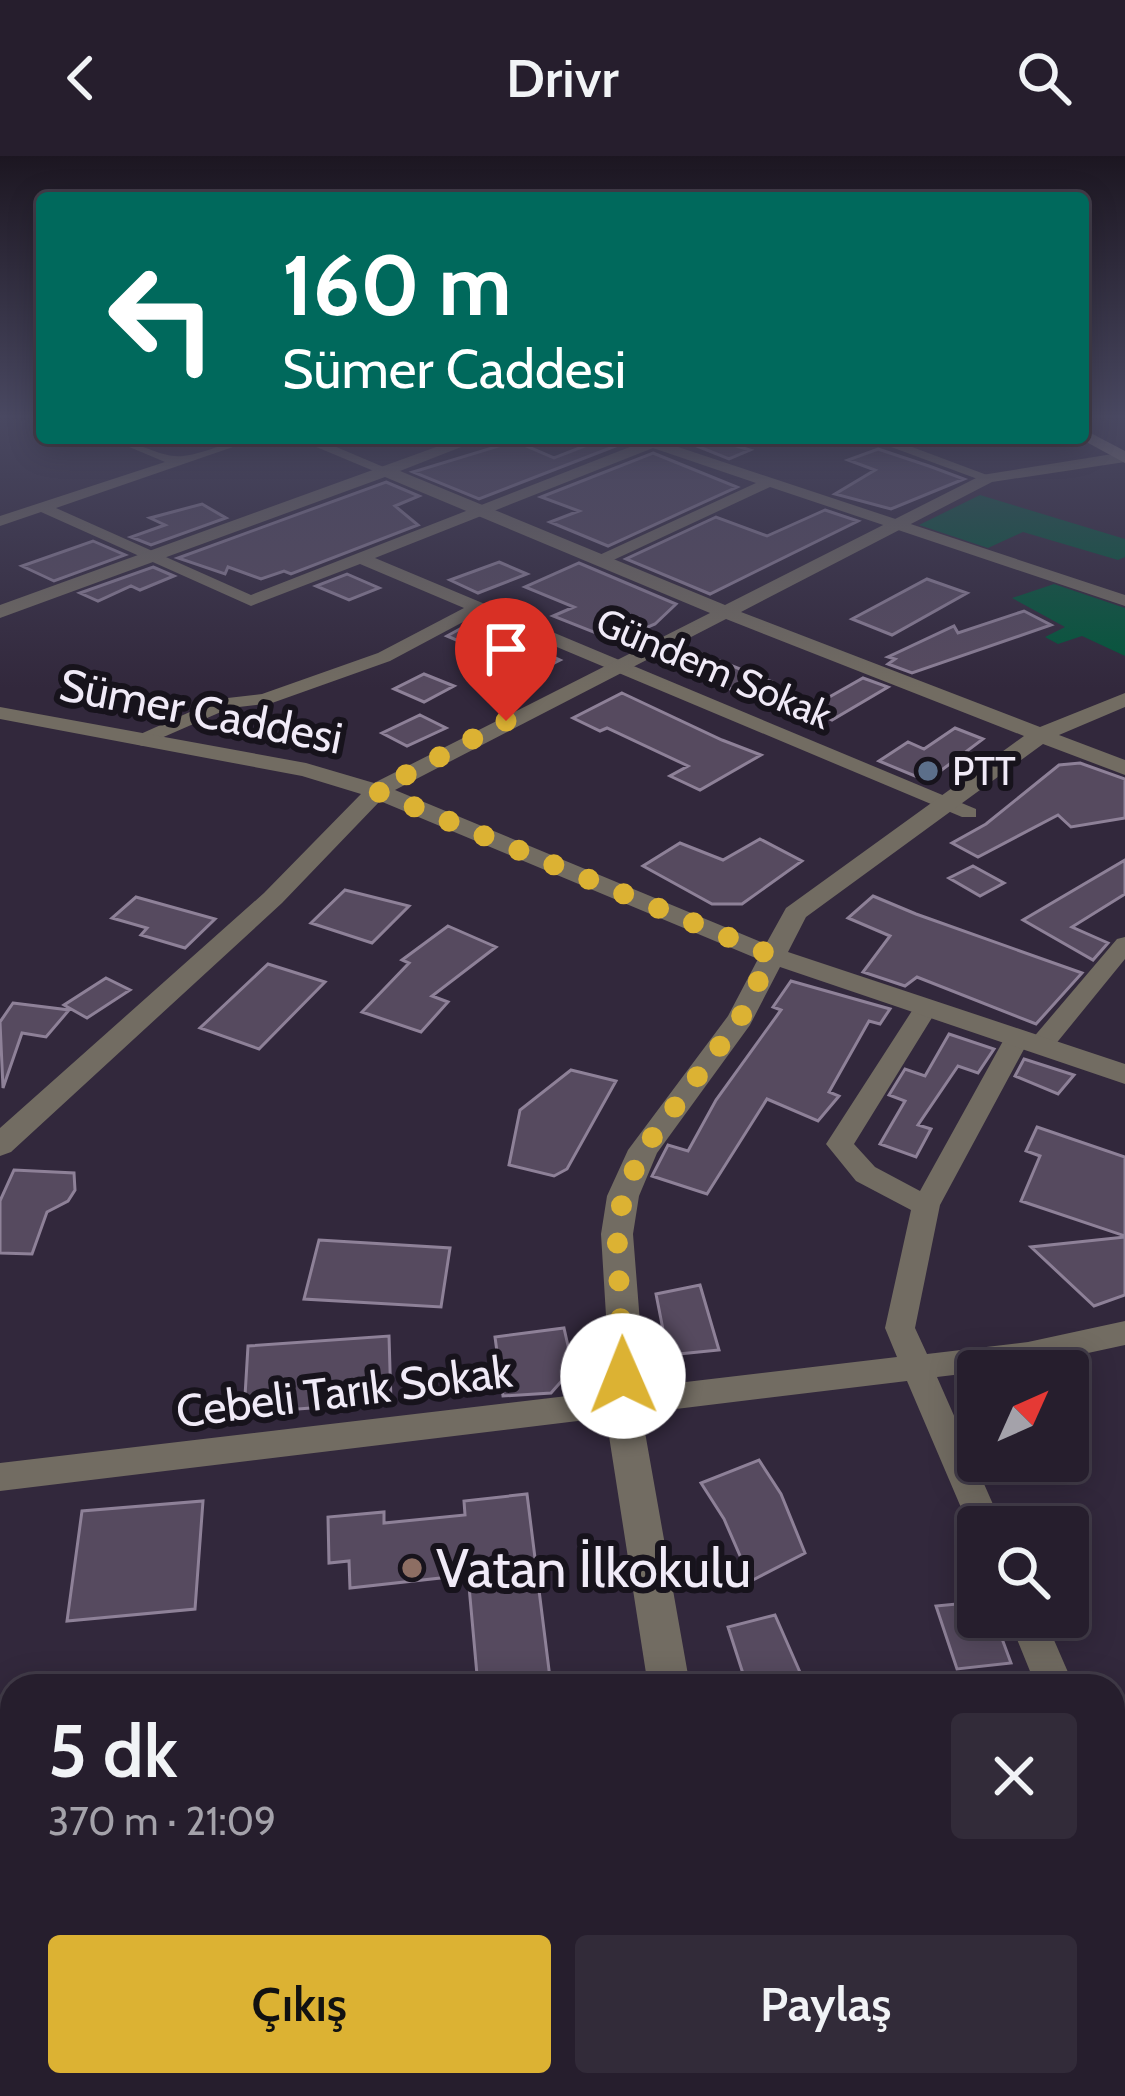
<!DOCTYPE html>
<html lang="tr">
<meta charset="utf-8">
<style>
:root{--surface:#261e2d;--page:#322b39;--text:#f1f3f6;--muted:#a4a2aa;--line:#423c49;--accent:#dcb233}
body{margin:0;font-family:Cabin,sans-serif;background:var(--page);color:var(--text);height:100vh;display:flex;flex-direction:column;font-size:45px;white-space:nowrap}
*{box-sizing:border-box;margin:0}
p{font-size:39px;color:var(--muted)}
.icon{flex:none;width:66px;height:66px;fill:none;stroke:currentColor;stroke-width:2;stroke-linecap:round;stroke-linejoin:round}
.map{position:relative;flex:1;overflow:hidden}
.details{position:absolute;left:0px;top:1518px;width:1125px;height:423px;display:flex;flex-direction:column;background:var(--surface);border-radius:36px 36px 0 0;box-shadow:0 6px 30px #0003,0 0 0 3px var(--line)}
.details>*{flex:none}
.guide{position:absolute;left:36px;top:36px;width:1053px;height:252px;border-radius:12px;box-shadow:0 6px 30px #0003,0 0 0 3px var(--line);background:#00695c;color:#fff;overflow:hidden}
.needle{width:78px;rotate:45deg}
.fabs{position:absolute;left:957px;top:1194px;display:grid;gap:24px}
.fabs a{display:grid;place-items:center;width:132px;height:132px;border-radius:12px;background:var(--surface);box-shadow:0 6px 30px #0003,0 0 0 3px var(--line);font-size:60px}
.pin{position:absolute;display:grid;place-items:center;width:102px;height:102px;color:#fff;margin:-123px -51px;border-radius:50% 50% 50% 0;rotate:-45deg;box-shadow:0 0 12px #0007}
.pin .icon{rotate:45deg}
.me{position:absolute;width:132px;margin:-66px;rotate:359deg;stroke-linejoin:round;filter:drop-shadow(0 0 9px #0008)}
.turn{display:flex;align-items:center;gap:42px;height:252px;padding:0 48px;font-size:54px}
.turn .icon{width:156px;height:156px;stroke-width:2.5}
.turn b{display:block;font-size:84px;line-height:102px}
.round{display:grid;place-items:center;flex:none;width:126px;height:126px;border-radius:12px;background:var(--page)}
.summary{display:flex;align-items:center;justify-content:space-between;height:204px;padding:0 48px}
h1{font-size:72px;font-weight:600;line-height:90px}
.cta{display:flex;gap:24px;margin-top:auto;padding:24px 48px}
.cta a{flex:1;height:138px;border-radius:12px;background:var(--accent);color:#111;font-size:48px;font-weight:600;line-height:138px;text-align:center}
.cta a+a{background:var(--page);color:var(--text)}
header{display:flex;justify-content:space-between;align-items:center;height:156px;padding:0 48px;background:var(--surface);font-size:54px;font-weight:600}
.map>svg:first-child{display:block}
</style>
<header><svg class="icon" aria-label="back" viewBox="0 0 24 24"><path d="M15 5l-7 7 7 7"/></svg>Drivr<svg class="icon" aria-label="search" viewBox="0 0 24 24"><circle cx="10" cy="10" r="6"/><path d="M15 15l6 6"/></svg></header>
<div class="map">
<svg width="1125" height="1940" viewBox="0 0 1125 1940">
<rect width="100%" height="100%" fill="#32283c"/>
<!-- green -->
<path fill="#01573a" d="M980,339L1125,383V401L1118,404L1023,376L988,392L919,369Z
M1054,428L1125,452V500L1082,480L1058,488L1045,481L1065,471L1012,442Z"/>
<!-- building -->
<path fill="#564a5f" stroke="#8e8198" stroke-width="3" d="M605,282H636L479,343L413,316L515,285L554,302Z
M677,282H710L750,294L729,303Z
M878,293L929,310L964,323L891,353L835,338L875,314L848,304Z
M653,297L737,331L608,390L550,366L579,355L541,341Z
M386,326L419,340L395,350L418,369L291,418L284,415L261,423L228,411L225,418L178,402Z
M202,348L226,362L151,389L131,381L165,369L150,362Z
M825,354L858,365L710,438L626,403L716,361L767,380Z
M93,385L125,399L54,425L22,410Z
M499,406L527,418L478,437L450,424Z
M579,407L676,448L655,468L616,485L553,460L574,451L525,431Z
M153,411L174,420L140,434L131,430L98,445L80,437Z
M347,418L379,432L349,444L316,430Z
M927,423L967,437L892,479L852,463Z
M1024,455L1051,469L912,517L888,508L895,503L888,501L954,470L958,477Z
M469,468L506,479L560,504L534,517L447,480Z
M700,497L770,525L745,539L675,510Z
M424,518L454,530L424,546L394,533Z
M863,522L888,531L832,564L808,553Z
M622,537L722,584L761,599L700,634L670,620L688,610L607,572L600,575L573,562Z
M420,559L446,572L407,590L382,577Z
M955,572L983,583L927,625L879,605L908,586L924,593Z
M1080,607L1125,623V662L1071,671L1058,659L978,701L952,687L986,668L1059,609Z
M760,683L802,705L742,748H712L643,710L680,687L723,704Z
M1125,704V738L1072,771L1108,787L1093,804L1023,764Z
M973,710L1004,727L980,740L949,722Z
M345,734L409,750L372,787L311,767Z
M873,740L916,758L1082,817L1036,868L917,821L905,830L863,816L890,780L848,762Z
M136,741L215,763L185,792L141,779L147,772L112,762Z
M448,770L496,791L432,840L448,846L421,876L362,856L409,807L402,804Z
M268,808L325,826L259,893L200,872Z
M106,822L130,834L87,862L64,849Z
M791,825L890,853L880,868L869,865L829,936L839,940L818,965L767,943L707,1038L652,1020L668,989L688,995L716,944L781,854L773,851Z
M13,847L69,854L46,881L22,877L3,932L0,866Z
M949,878L994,893L978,917L958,910L918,969L931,973L916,1001L880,988L905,945L889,939L905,913L925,920Z
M1024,903L1074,919L1058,938L1015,920Z
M571,914L616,925L567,1013L554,1020L509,1009L520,954Z
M1037,971L1125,1001V1080L1021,1045L1040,1000L1026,995Z
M14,1014L74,1017L75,1034L68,1045L47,1056L32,1098L0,1097V1045Z
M1125,1081V1139L1094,1150L1031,1091Z
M319,1084L450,1092L441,1151L304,1143Z
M700,1129L719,1194L668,1199L656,1138Z
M564,1172L573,1212L551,1237L503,1240L495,1181Z
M389,1180L391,1246L244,1257L248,1190Z
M759,1304L781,1338L805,1397L751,1425L724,1363L701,1327Z
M527,1338L551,1530H478L468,1419L350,1432L349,1405L329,1407L328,1361L384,1356V1367L465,1359L464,1345Z
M203,1345L195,1453L67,1465L82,1355Z
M978,1446V1461H994L1011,1507L957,1513L936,1450Z
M775,1459L806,1530H747L728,1471Z"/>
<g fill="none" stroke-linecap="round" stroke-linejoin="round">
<!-- minor -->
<path fill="#726c62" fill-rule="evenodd" d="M108,282C133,282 160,303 183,300C210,297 231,282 259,282L56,352L251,439L640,287L641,282H673L666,287L1125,439V450L770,331L607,407H595V401L756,327L653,292L375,402L976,653V661H962L478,458L390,505L272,547L230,552L143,590L136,588V580L219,543L262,538L378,497L464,452L360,408L251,450L41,356L0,370V360L165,306Z
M295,282H315L393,315L381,318Z
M867,282H888L995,322L983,325Z
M1125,781V803L1050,895H1032L1028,889L1032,883L1117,783Z
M926,844L938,852L854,988L875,1011L920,1035L1008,876L1017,874L1030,882L940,1049L915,1172L927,1198L1028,1186L1125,1165V1189L1028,1210L937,1221L1003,1371H978V1383L974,1382L907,1225L0,1335V1307L897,1201L885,1172L911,1054L856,1025L826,988L917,847Z
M1008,1461H1044L1074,1530H1036Z
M1113,1661L1125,1666V1739L1113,1734Z
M12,1812V1856L0,1860V1816Z"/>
<!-- tertiary -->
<path fill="#726c62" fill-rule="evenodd" d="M461,282H484L400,315L725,449L982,319L1125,296V306L992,326L741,456L1040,571L1125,537V551L1059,579L1125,604V619L1043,588L806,761L788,796L1125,908V928L780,811L750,869L657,997L639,1040L633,1078L642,1192L640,1248L690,1530H648L604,1248L608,1192L601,1078L607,1040L628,994L728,860L758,803L380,645L282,747L11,996L0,1000V972L264,737L361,638L302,620L0,563V551L306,607L374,627L710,457L385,321L0,462V449ZM726,463L1024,580L786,752L766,788L395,634Z
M741,1929H791L793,1940H743Z"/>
<!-- secondary -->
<path fill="#998f80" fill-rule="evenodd" d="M1083,273L1125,295V307L1079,282H1083Z"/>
</g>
<!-- sky -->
<linearGradient id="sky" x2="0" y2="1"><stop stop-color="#1c1621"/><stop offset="0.49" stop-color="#494861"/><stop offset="1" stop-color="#494861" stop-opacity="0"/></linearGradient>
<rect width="1125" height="532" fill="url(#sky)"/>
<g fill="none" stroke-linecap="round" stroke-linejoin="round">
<!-- route -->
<path stroke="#dcb233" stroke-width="21" stroke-dasharray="0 37.8" d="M506,565L376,635L771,799L740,863L643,994L623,1040L617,1078L623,1220"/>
</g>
<!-- markers -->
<circle fill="#5c6f8a" stroke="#17131c" stroke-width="4.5" cx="928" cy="615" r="12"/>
<circle fill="#8d6e63" stroke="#17131c" stroke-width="4.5" cx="412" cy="1412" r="12"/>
<g text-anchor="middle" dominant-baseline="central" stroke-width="12" stroke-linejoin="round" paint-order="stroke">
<!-- far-street labels -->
<g font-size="39" fill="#f0eaf7" stroke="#17131c">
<text transform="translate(714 512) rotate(23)">Gündem Sokak</text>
</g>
<!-- far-poi labels -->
<g font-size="39" fill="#f0eaf7" stroke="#17131c" text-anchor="start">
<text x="952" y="615">PTT</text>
</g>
<!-- street labels -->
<g font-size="45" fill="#f0eaf7" stroke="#17131c">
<text transform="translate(201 555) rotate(11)">Sümer Caddesi</text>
<text transform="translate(344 1235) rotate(-7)">Cebeli Tarık Sokak</text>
</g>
<!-- near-poi labels -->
<g font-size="54" fill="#f0eaf7" stroke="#17131c" text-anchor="start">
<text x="436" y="1412">Vatan İlkokulu</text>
</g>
</g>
</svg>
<div class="fabs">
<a><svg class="needle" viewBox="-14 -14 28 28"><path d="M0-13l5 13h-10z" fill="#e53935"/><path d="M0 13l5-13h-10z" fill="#a4a2aa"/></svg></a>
<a><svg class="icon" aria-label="search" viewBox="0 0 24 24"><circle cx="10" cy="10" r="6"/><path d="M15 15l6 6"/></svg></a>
</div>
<div class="pin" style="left:506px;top:565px;background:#d93025"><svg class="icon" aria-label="arrive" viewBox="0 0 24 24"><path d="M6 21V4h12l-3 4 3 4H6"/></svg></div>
<svg class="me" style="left:623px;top:1220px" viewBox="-20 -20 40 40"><circle r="19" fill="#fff"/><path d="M0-13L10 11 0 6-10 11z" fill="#dcb233"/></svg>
<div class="guide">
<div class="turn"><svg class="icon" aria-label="left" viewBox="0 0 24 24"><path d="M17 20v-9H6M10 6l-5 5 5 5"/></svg><div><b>160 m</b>Sümer Caddesi</div></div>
</div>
<section class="details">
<div class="summary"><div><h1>5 dk</h1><p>370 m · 21:09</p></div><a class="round"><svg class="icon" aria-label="close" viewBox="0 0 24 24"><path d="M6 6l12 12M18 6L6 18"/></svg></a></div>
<div class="cta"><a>Çıkış</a><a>Paylaş</a></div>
</section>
</div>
